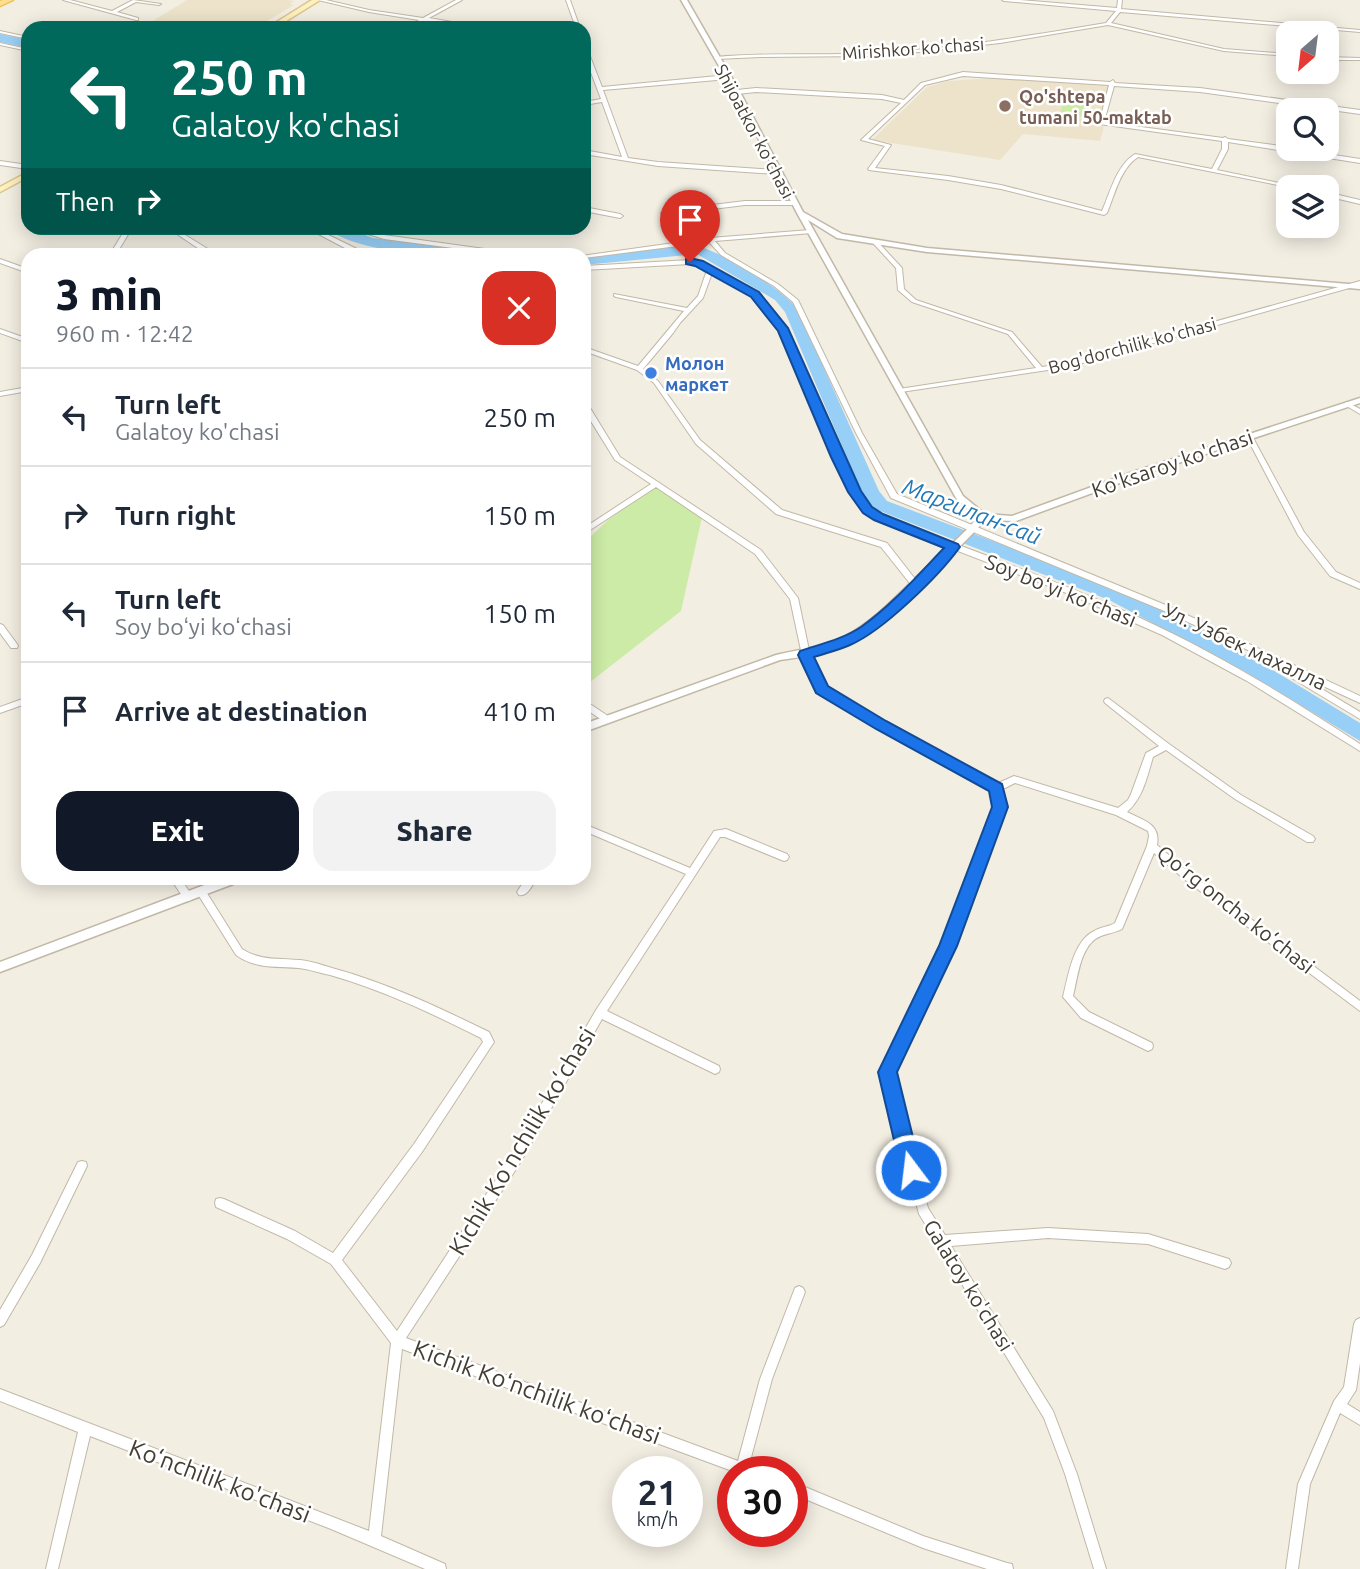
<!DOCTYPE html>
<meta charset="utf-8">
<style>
:root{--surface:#fff;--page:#f2f2f3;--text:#1f2937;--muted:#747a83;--line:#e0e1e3;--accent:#111827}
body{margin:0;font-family:Ubuntu,sans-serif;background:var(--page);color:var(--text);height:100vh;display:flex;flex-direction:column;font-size:26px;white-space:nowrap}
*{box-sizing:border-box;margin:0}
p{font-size:23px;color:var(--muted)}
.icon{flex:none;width:38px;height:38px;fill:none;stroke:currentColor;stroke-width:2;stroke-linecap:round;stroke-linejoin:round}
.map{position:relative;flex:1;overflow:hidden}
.panel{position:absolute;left:21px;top:248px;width:570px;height:637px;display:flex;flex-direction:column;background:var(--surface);border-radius:21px;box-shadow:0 4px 18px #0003}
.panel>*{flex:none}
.banner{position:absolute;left:21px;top:21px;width:570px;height:214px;border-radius:21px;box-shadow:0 4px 18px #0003;background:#00695c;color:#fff;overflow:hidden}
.needle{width:46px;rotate:208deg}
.tools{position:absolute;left:1276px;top:21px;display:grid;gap:14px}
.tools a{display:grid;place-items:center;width:63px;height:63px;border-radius:14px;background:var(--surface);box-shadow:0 4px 18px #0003;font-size:35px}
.speed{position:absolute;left:612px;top:1456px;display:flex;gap:14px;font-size:35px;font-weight:700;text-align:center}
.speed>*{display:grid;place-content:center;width:91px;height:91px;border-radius:50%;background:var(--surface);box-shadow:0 4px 18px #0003;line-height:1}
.speed small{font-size:18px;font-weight:400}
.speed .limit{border:10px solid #d22;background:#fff;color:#111}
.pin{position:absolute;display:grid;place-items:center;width:60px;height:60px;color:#fff;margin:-72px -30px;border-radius:50% 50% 50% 0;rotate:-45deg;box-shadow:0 0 7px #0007}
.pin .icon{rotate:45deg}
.me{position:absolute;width:77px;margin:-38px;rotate:345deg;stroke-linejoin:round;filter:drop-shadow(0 0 5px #0008)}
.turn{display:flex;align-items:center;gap:24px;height:147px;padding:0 35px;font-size:32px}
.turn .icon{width:91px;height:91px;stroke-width:2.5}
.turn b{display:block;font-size:49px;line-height:60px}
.then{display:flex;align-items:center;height:66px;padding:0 35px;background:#0003;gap:14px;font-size:26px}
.round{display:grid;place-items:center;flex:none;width:74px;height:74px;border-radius:21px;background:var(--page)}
.summary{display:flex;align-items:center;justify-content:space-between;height:119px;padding:0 35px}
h1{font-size:42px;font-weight:800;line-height:52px;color:var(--accent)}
.button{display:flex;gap:14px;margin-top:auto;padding:14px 35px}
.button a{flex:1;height:80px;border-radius:21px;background:var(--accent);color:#fff;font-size:28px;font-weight:800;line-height:80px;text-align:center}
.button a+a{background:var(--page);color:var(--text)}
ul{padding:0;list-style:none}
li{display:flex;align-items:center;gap:21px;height:98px;padding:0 35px;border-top:2px solid var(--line)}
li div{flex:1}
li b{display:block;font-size:26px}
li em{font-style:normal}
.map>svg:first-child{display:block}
</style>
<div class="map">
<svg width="1360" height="1569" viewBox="0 0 1360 1569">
<rect width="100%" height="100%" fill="#f3eee2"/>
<!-- education -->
<path fill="#ede3ca" d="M187,0H288L294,1L290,4L294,5L255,28H128L135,23L151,22Z
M994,78L1109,86L1098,125L1104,127L1100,141L1023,134L1000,160L872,140L927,87L948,81Z"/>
<!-- green -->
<path fill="#cceba6" d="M1066,94L1092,98L1086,117L1060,114Z
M657,487L702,517L681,611L585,686V542L609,519Z"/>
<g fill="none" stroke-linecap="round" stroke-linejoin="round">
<!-- river -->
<path fill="#98cff6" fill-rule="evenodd" d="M0,34L28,40V48L0,42Z
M328,228H346L373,238L477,252L484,256C446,256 355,254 328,228Z
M690,244C718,249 778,286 797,308L879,491L887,501L1123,590L1258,661L1360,723V741L1244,671L1109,600L875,509L862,493L785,312L775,300L697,254L584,265V257Z"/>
<defs>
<path id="minor" d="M63,0H70L112,11L133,0L161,4L159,5L136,2L117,12L138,18V20H136Z
M318,0H326L369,10L423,18L456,0H462L429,18L486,28H474L425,21L411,28H405L419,20L369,12Z
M566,0H570L580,28H576Z
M1002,0H1020L1117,8L1118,0H1122L1121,9L1360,30V32L1120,12L1111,23L1224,49L1288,54V56L1224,51L1108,25L1000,43L919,52L870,56L760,57L716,59L714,58L716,57C768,52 820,56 872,53C951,49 1029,36 1106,23L1116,11L1004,1Z
M0,31L28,37V39L0,33Z
M0,43L28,49V51L0,45Z
M584,45L586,46L602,87L728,75L731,77L728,79L603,90L628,158L658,162L776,170L779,172L776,174L658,166L584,154V150L622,157L602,102L584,105V102L601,99L584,54Z
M1326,57L1360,58V60H1326Z
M963,72L1110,82L1113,80L1115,83L1200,88L1360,110V114L1200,92L1114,86L1104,122L1223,138L1225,137L1228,139L1288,147V149H1296L1360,159V163L1228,142V149L1217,170L1298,187H1288L1138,157C1120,169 1115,194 1107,213L1104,215L1001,189L948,180L869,170L868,169L885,146L861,140L901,103L882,99L756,92L737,94L734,92L737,90L756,88L882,95L904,100L921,83ZM963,76L1109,85L1099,124L1222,141V149L1212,169L1135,154C1116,166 1111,191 1102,211L1001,185L948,176L875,168L891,145L868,139L925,85Z
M0,161L28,165V169L0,165Z
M1326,192L1360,200V204L1326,196Z
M745,201H793L796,203L793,205H745L664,215L661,213L664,211Z
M584,207L620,214L623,216L620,218L584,211Z
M126,228H132L115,256H109Z
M168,228H174L219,256L208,255Z
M307,228H314L359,250L412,256H387L365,253L369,256H360Z
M349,228H357L384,235L535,256H514L384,239Z
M810,230L812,231V233L715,241L725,253L778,284L798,300L862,433L897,494L1168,606L1360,696V703L1297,674L1360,712V719L1280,671L1279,669L1282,666L1162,610L891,498L856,433L793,302L774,286L721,255L709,242L584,258V256H581L710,238Z
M872,240H876L902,268L904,289L916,300L1012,332L1042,367L1067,363L1360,281V285L1068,367L901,392L899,391V389L1036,368L1008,334L912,302L898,290L896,268L872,242Z
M0,259L28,269V273L0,263Z
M690,260L701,263L744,285L757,294L770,307L784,327L796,350L852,481L864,499L881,515C966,549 1054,579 1138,617C1216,653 1289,697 1360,744V751L1247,681L1162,635L1069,594L875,519C855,502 844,480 834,456C813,408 792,333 754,298C742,287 726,280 712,273L703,298L680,323L673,333L643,369L658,381L700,440L782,510L887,543L919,584L918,586H912L881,547L776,514L696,444L654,383L637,370L584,351V347L638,366L684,311L616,297L614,296V294L687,308L698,296L707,270L697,265L690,264L584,270V266Z
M0,329L28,339V343L0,333Z
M28,387V391L0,396V392Z
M584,401L587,403L620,457L761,550L798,598L810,655L825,687L884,723L996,784L1014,776L1118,808L1128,800L1131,794L1146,753L1159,746L1105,703L1104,701L1105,699L1108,698L1169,744L1241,795L1313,836L1315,839L1313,842H1307L1235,799L1166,750L1153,757C1147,777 1143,798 1127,812C1142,820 1161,823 1157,845L1190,873L1360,1001V1011L1184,879L1154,853L1122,929C1115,933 1108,933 1101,936C1080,944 1078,977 1073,996L1089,1012L1152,1043L1153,1046L1152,1049L1148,1051L1081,1018L1063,997C1068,977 1073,941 1094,931C1100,927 1108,927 1115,923L1147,846L1149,836L1148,831L1116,815L1015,783L1001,790L1004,807L953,946L892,1072L928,1208L945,1235L1048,1228L1148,1234L1229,1259L1231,1263L1229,1267L1225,1269L1148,1244L1048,1238L951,1246L1053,1411L1077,1474L1106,1569H1094L1065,1474L1044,1418L919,1214L882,1072L943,946L996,807L992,790L878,727L819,691L802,655L790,599L755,554L656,487L584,534V528L651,484L615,460L584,410Z
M1347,402L1360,409V414L1345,405V403Z
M1247,434H1249L1252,436L1304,532L1336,572L1360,583V589L1330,576L1298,535L1246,436Z
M0,624L3,625L17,644L18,646L17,648H11L0,633Z
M28,697V703L0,713V707Z
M584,700L608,716L609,718L608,720H602L584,708Z
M584,824L690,868L714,831L726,829L787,854L789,857L787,860L784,861L725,837H720L607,1011L719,1066L720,1069L719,1072L715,1074L711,1072L602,1019L520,1163L406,1338L738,1461L760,1379L795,1288L799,1286L803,1288L805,1292L772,1379L749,1465L756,1468L758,1472H735L402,1349L381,1536L445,1564L446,1569H425L331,1529L90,1436L58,1569H46L78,1432L0,1401V1389L276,1495L369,1531L391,1343L331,1264L287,1239L216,1207L215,1203L216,1199L220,1198L224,1199L295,1231L333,1253L414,1144L483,1042L481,1038C433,1014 383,990 330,975C320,973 309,969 298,968C276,966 255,969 236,955L199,896L197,893L199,890L202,889L205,890L242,949C260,961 280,958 300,960C311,961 322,965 332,968C387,983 438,1007 489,1032L494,1042L422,1152L342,1260L397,1331L512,1155L596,1010L686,874L584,831Z
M170,878H180L191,894L193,897L191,900L188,901L185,900Z
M526,878H536C533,885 527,897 519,895L517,892Z
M82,1161L86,1162L87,1166L40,1263L4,1325L0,1327V1310L32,1255L78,1162Z
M1360,1318V1363L1356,1390L1347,1404L1360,1412V1425L1340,1413L1310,1484L1298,1569H1286L1298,1484L1334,1401L1344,1387L1354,1324L1356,1320Z
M793,1482L923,1536L1007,1563L1012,1564L1013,1569H987L923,1548L793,1494Z"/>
<path id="tertiary" d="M681,0H687L740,92L803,212L842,234L927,248L1360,285V289L927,252L837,238L808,220L963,496L985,514L1012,516L1130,473L1360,398V403L1136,477L1016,521L985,520C970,538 952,553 935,570C908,596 882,626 848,643C826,653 804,657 780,660L584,732V724L776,655C799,649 822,648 844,637C878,619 903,589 931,563C947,548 964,534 978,517L956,498L797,213L734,92Z
M223,878H242L241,881L0,972V962Z"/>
<path id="secondary" d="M312,0H320L275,28H267Z
M28,172V177L0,192V187Z"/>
<path id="primary" d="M3,0H13L0,6V1Z"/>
</defs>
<!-- minor casing -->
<use href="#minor" stroke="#c1b8a7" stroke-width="2"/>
<!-- tertiary casing -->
<use href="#tertiary" stroke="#c1b8a7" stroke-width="3"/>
<!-- secondary casing -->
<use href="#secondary" stroke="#d9c68f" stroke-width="3"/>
<!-- primary casing -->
<use href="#primary" stroke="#edc056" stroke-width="3"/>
<!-- minor -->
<use href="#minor" fill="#fff" fill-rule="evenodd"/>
<!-- tertiary -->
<use href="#tertiary" fill="#fff" fill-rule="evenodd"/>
<!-- secondary -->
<use href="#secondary" fill="#fff0c0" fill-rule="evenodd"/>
<!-- primary -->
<use href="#primary" fill="#ffdf8f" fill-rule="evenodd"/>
</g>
<!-- route -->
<path fill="#1a73e8" stroke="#114b97" stroke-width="2" d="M690,258L703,261L759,292L788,328L861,491L872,507L883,514L958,544L960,547C939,576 883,631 850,645C839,650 826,653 814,657L828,686L886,721L1002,784L1008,807L957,946L897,1072L921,1170L918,1176L911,1179L904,1176L901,1170L878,1072L939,946L992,807L989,791L876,729L816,693L798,655L800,651C821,644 843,639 861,627C892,605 918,575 944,548L874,520L863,513L848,492L831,457L778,331L751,297L695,266L686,264V259Z"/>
<!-- markers -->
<circle fill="#8d6e63" stroke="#fff" stroke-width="2.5" cx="1005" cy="106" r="7"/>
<circle fill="#3f7fe0" stroke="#fff" stroke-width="2.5" cx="651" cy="373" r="7"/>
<g text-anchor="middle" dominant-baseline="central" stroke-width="5" stroke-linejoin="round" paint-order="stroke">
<!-- far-street labels -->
<g font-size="18" fill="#443d32" stroke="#fff">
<text transform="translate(913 48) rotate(-4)">Mirishkor ko'chasi</text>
<text transform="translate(755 131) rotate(62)">Shijoatkor koʻchasi</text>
<text transform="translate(1132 345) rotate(-15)">Bog'dorchilik ko'chasi</text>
</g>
<!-- far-education labels -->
<g font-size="18" font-weight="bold" fill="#785e54" stroke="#fff" text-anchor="start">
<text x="1019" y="96">Qo'shtepa<tspan x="1019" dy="21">tumani 50-maktab</tspan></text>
</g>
<!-- far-shop labels -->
<g font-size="18" font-weight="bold" fill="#366cbe" stroke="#fff" text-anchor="start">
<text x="665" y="363">Молон<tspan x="665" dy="21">маркет</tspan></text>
</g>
<!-- street labels -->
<g font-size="21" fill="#443d32" stroke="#fff">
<text transform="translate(1172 463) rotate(-19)">Ko'ksaroy ko'chasi</text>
<text transform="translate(1061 590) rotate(22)">Soy boʻyi koʻchasi</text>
<text transform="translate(1245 646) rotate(25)">Ул. Узбек махалла</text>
<text transform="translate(1236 909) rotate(38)">Qo‘rg‘oncha ko‘chasi</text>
<text transform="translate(969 1285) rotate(58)">Galatoy ko'chasi</text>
</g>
<!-- water labels -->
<g font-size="23" font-style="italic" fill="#2379b8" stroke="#fff">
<text transform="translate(972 511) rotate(21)">Маргилан-сай</text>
</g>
<!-- near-street labels -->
<g font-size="24" fill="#443d32" stroke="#fff">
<text transform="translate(522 1141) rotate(-59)">Kichik Ko‘nchilik ko‘chasi</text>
<text transform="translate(537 1392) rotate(20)">Kichik Koʻnchilik koʻchasi</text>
<text transform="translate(220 1481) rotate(21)">Ko‘nchilik ko'chasi</text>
</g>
</g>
</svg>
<div class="tools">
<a><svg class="needle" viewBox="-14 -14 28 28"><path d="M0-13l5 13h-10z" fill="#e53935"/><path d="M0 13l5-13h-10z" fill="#747a83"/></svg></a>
<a><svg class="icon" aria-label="search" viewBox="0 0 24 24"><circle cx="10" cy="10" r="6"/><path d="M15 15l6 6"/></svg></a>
<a><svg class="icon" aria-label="layers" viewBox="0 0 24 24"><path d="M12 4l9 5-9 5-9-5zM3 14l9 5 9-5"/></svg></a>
</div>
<div class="speed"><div>21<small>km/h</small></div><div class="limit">30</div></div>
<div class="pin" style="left:690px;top:262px;background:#d93025"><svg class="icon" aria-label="arrive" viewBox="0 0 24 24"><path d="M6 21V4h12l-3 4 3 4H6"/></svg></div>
<svg class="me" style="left:911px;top:1170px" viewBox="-20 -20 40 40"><circle r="17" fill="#1a73e8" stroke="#fff" stroke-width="3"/><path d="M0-11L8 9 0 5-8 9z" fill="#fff"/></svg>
<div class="banner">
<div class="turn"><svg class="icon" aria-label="left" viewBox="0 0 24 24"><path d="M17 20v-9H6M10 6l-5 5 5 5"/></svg><div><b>250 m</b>Galatoy ko'chasi</div></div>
<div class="then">Then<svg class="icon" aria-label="right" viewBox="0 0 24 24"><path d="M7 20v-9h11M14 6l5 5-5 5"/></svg></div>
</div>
<section class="panel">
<div class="summary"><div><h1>3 min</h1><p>960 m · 12:42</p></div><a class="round" style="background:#d93025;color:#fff"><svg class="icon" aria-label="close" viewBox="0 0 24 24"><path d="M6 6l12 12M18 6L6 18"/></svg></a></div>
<ul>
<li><svg class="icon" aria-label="left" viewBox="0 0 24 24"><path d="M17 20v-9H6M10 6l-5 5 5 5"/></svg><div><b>Turn left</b><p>Galatoy ko'chasi</p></div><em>250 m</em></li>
<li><svg class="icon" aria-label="right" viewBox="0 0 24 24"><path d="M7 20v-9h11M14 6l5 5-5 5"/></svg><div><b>Turn right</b></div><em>150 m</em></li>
<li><svg class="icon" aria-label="left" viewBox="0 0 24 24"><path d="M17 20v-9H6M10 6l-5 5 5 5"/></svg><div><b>Turn left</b><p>Soy boʻyi koʻchasi</p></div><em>150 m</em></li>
<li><svg class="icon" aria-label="arrive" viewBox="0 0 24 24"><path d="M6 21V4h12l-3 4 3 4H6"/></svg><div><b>Arrive at destination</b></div><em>410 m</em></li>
</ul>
<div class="button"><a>Exit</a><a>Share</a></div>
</section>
</div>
